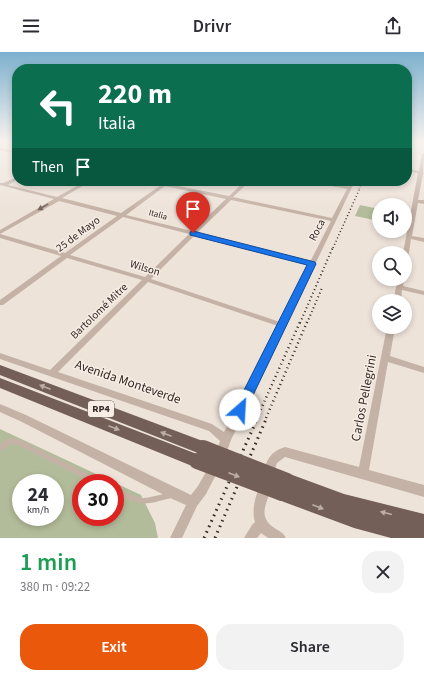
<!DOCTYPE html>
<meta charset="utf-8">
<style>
:root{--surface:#fff;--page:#f2f2f3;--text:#2b2b33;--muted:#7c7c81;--accent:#ea580c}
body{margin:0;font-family:"Source Sans 3",sans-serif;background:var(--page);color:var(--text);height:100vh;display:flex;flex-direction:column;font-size:15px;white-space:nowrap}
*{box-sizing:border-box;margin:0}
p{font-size:13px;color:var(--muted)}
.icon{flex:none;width:22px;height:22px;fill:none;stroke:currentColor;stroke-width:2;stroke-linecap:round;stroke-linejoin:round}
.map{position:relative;height:486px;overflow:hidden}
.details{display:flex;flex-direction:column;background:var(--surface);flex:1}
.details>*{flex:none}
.guide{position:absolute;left:12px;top:12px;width:400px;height:122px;border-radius:16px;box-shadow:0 2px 6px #0003;background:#0b6e4f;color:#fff;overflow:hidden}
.buttons{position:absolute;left:372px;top:146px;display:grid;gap:8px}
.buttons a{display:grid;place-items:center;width:40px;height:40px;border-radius:50%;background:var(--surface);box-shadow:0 2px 6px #0003;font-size:20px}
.speed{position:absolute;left:12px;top:422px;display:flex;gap:8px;font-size:20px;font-weight:700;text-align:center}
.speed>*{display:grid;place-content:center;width:52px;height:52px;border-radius:50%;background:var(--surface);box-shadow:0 2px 6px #0003;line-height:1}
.speed small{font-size:10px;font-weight:400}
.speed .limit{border:6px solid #d22;background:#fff;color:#111}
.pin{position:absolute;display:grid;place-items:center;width:34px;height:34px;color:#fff;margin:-41px -17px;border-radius:50% 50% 50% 0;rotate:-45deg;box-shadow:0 0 4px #0007}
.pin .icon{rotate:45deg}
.me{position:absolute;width:44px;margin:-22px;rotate:26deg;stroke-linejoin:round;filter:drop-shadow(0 0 3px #0008)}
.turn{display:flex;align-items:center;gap:14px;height:84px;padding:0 20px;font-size:18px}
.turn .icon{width:52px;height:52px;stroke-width:2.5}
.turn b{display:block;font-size:28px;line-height:34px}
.then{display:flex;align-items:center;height:38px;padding:0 20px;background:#0003;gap:8px;font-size:15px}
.round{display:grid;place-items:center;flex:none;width:42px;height:42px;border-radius:16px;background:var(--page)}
.headline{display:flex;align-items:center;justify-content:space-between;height:68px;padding:0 20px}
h1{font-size:24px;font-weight:600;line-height:30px;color:#1e9e55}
.cta{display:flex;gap:8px;margin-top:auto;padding:8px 20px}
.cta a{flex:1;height:46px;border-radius:16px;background:var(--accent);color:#fff;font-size:16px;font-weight:600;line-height:46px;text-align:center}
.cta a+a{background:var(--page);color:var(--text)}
header{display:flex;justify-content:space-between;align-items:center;height:52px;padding:0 20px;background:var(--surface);font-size:18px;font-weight:600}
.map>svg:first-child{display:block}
</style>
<header><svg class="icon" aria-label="menu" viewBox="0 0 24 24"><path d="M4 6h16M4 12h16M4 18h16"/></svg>Drivr<svg class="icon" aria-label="share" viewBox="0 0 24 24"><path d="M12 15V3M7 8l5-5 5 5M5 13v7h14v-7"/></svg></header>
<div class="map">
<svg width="424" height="486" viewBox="0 0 424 486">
<rect width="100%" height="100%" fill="#eee3d9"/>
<!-- green -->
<path fill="#b3bc9a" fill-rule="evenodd" d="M360,153L379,157V169L355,164Z
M0,377L141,443L155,471L158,486H0ZM21,431H55V465H21ZM81,431H115V465H81Z"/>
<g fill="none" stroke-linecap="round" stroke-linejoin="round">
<!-- lane -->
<path stroke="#c5b2a6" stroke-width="5.5" d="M0,396L10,389L18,390L100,431
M115,438C143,452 141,451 171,443"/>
<!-- street -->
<path fill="#c5b2a6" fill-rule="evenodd" d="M0,96L17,100V102L0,98Z
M424,101L423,120L424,122H423L418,148H424V152L418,151L412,184L424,186V190L411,187L408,207L405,209V201H403L418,121L407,119V117L419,119L422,102Z
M17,125V128L8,133L57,145L86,129H91L62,146L121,161L161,133L147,129H156L164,131L166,129H171L168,132L229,144L245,129H250L233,145L332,166L347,137L310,130L308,129H318L348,134L351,129H355L231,388L224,407L220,409L216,407L215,404L220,389L209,379L0,307V301L50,318L142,228L67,206L3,253H0V248L61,204L0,186V182L65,201L117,164L59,149L0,182V178L54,147L0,133V131H3ZM165,134L226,147L192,179L126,163ZM231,148L331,169L310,210L197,181ZM123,165L189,182L145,225L70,203ZM194,184L308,213L280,270L151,227ZM148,230L278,274L224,380L212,372L58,320Z
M398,227H404L403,234L424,239V243L402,238L401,249H393Z
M387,275H395L390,304L424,315V321L388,310L369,418L424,433V445L285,405L277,411L272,426L268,427L264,426L263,422C267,407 270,400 285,395L359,415Z
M0,352L26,363L191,443L198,434L211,411L215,410L219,411L220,415L206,442L197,454L182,486H170L186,453L170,446L20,369L0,360Z
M265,429L269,430C274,441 260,455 266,467C270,477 282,477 286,486H268L261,481L257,486H244L252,473L255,470C251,457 256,443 261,430Z"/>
<!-- primary -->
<path fill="#735f58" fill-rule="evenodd" d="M0,313L208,391L210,396L208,401L203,403L0,323Z
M0,326L202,404L205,409L202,414L197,416L0,336Z
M287,421L344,442L424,462V486H391L354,476L276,447L274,441L276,435L281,433L279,429L281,424Z"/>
<!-- rail-far4 -->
<path stroke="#322926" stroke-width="1" stroke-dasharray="0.5 2" stroke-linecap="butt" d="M359,137L363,129"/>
<!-- rail-far3 -->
<path stroke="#322926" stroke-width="1.5" stroke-dasharray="1 2.5" stroke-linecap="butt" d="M333,196L360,136"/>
<!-- rail-far2 -->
<path stroke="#322926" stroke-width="2" stroke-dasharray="1 3" stroke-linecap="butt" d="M300,271L333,195
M307,271L322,236"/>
<!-- rail-far1 -->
<path stroke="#322926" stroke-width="2.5" stroke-dasharray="1 3.5" stroke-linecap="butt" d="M257,366L300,270
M266,366L307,270"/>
<!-- rail -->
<path stroke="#322926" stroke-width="3" stroke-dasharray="1.5 4.5" stroke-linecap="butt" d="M204,486L258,365
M215,486L267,365"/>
<!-- primary-bridge -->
<path stroke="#735f58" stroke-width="16" d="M203,396L287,429
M197,409L282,441"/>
</g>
<!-- one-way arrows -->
<defs><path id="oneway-solid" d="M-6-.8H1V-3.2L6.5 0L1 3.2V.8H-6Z"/></defs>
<use fill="#746760" href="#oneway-solid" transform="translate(43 155) rotate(150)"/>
<g fill="#bcada5">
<use href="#oneway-solid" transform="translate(45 335) rotate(-159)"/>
<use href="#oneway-solid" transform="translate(114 376) rotate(21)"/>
<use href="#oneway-solid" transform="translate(166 382) rotate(-159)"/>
<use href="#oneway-solid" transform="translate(234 423) rotate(21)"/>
<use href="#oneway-solid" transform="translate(318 455) rotate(21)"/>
<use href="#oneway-solid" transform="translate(386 461) rotate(-166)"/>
</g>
<!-- sky -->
<linearGradient id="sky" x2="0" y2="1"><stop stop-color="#7cb0ce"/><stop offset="0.57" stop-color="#f7f2ee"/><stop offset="1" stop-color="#f7f2ee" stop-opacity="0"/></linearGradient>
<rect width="424" height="157" fill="url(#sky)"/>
<!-- route -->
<path fill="#1a73e8" stroke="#114b97" d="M193,179L315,210L316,212L244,362L240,364L236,362L234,358L307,213L190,183V180Z"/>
<g text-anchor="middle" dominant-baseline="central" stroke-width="3" stroke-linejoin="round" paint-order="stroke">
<!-- far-street labels -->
<g font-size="9" fill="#322926" stroke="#f7ede4">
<text transform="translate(158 163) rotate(15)">Italia</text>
</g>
<!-- shield labels -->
<rect fill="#f7ede4" stroke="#6d645f" stroke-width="1" x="88" y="349" width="26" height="16" rx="3"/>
<g font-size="10" font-weight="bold" fill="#322926">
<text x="101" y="357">RP4</text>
</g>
<!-- street labels -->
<g font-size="11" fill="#322926" stroke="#f7ede4">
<text transform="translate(317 178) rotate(-63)">Roca</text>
<text transform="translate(78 182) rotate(-37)">25 de Mayo</text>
<text transform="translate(145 216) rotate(17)">Wilson</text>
<text transform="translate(99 259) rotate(-44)">Bartolomé Mitre</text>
</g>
<!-- near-street labels -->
<g font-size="13" fill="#322926" stroke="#f7ede4">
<text transform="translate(128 330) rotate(19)">Avenida Monteverde</text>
<text transform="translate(364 346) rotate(-79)">Carlos Pellegrini</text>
</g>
</g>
</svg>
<div class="buttons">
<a><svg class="icon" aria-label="sound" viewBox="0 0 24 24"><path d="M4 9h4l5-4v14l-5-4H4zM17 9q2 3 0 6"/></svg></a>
<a><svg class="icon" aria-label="search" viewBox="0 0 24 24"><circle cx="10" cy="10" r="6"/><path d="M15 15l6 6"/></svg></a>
<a><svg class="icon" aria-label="layers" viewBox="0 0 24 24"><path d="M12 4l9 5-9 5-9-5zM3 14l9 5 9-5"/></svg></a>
</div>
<div class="speed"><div>24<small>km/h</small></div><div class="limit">30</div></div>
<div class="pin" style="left:193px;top:181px;background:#d93025"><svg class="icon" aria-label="arrive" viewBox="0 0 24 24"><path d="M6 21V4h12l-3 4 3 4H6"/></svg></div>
<svg class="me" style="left:240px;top:358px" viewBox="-20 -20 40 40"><circle r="19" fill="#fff"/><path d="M0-13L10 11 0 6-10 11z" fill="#1a73e8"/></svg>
<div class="guide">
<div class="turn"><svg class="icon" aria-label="left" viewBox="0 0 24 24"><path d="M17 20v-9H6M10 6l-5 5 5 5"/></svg><div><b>220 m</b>Italia</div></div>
<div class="then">Then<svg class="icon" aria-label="arrive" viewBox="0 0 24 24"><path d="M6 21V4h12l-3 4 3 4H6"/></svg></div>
</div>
</div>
<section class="details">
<div class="headline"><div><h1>1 min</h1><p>380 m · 09:22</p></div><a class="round"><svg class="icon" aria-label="close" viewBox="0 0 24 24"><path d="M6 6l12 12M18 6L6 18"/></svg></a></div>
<div class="cta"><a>Exit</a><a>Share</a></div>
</section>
